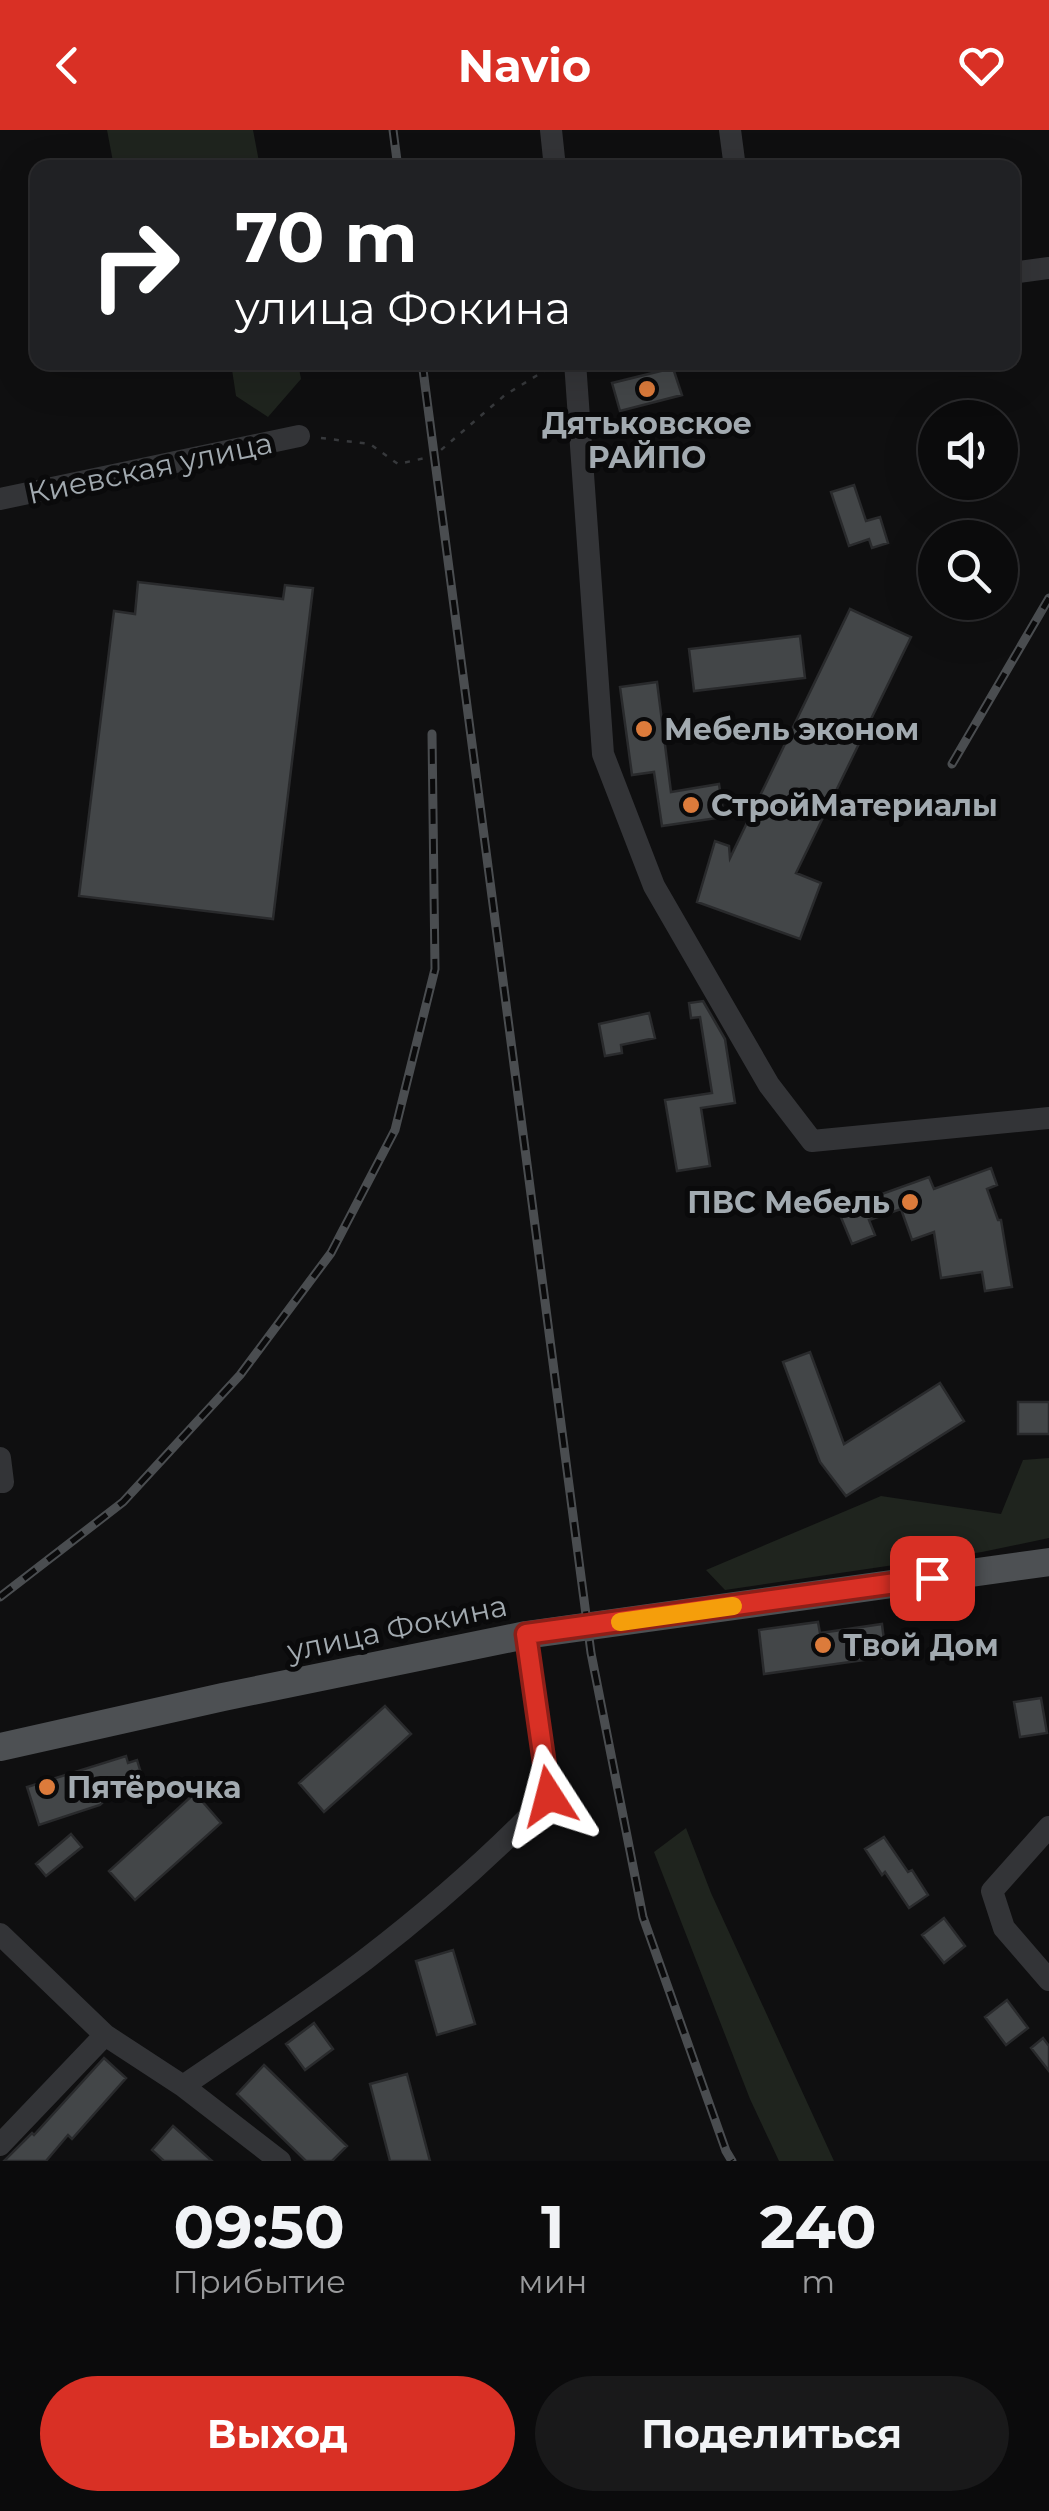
<!DOCTYPE html>
<html lang="ru">
<meta charset="utf-8">
<style>
:root{--surface:#0b0b0c;--page:#19191a;--text:#f1f3f6;--muted:#9a9b9d;--line:#2b2b2d;--accent:#d93025}
body{margin:0;font-family:Montserrat,sans-serif;background:var(--page);color:var(--text);height:100vh;display:flex;flex-direction:column;font-size:38px;white-space:nowrap}
*{box-sizing:border-box;margin:0}
p{font-size:32px;color:var(--muted)}
.icon{flex:none;width:55px;height:55px;fill:none;stroke:currentColor;stroke-width:2;stroke-linecap:round;stroke-linejoin:round}
.map{position:relative;height:2031px;overflow:hidden}
.panel{display:flex;flex-direction:column;background:var(--surface);flex:1}
.panel>*{flex:none}
.guide{position:absolute;left:30px;top:30px;width:990px;height:210px;border-radius:20px;box-shadow:0 10px 40px #0002,0 0 0 2px var(--line);background:#202124;color:#fff;overflow:hidden}
.fabs{position:absolute;left:918px;top:270px;display:grid;gap:20px}
.fabs a{display:grid;place-items:center;width:100px;height:100px;border-radius:50%;background:var(--surface);box-shadow:0 10px 40px #0002,0 0 0 2px var(--line);font-size:50px}
.pin{position:absolute;display:grid;place-items:center;width:85px;height:85px;color:#fff;margin:-42px;border-radius:20px;box-shadow:0 5px 15px #0006}
.me{position:absolute;width:110px;margin:-55px;rotate:351deg;stroke-linejoin:round;filter:drop-shadow(0 0 8px #0008)}
.turn{display:flex;align-items:center;gap:35px;height:210px;padding:0 40px;font-size:45px}
.turn .icon{width:130px;height:130px;stroke-width:2.5}
.turn b{display:block;font-size:70px;line-height:85px}
.eta{display:flex;justify-content:space-evenly;align-items:center;height:170px;text-align:center}
.eta b{font-size:60px;font-weight:700;line-height:70px}
.button{display:flex;gap:20px;margin-top:auto;padding:20px 40px}
.button a{flex:1;height:115px;border-radius:60px;background:var(--accent);color:#fff;font-size:40px;font-weight:700;line-height:115px;text-align:center}
.button a+a{background:var(--page);color:var(--text)}
header{display:flex;justify-content:space-between;align-items:center;height:130px;padding:0 40px;background:var(--accent);color:#fff;font-size:45px;font-weight:700}
.map>svg:first-child{display:block}
</style>
<header><svg class="icon" aria-label="back" viewBox="0 0 24 24"><path d="M15 5l-7 7 7 7"/></svg>Navio<svg class="icon" aria-label="heart" viewBox="0 0 24 24"><path d="M12 20l-8-8c-3-5 5-10 8-4 3-6 11-1 8 4z"/></svg></header>
<div class="map">
<svg width="1049" height="2031" viewBox="0 0 1049 2031">
<rect width="100%" height="100%" fill="#0f0f10"/>
<!-- green -->
<path fill="#1f241e" d="M107,0H253L260,37H114Z
M231,233H298L301,249L268,287L236,266Z
M1049,1328V1408L982,1422L725,1460L706,1440L881,1366L1001,1384L1023,1330Z
M686,1698L711,1763L834,2031H779L750,1969L654,1722Z"/>
<!-- building -->
<path fill="#434648" stroke="#292a2c" stroke-width="2.5" d="M673,238L682,265L620,281L612,253Z
M854,355L866,391L880,387L888,413L872,418L869,409L849,416L831,362Z
M138,452L283,469L285,455L313,458L273,789L79,766L114,481L135,484Z
M850,479L911,507L796,743L821,753L800,809L697,772L715,711L729,716L730,728Z
M800,506L805,548L694,561L689,519Z
M657,552L671,662L719,654L724,687L662,696L654,642L632,645L620,557Z
M703,871L725,909L735,973L701,978L710,1036L677,1041L665,970L712,963L700,887L691,888L689,873Z
M649,883L655,908L621,915L622,923L605,926L599,894Z
M991,1038L997,1055L987,1059L998,1090H1001L1012,1157L985,1161L982,1142L941,1148L934,1102L912,1110L901,1079L869,1090L875,1105L852,1114L840,1085L880,1069L879,1065L929,1047L934,1059Z
M810,1222L844,1314L940,1253L964,1291L846,1366L820,1332L783,1232Z
M1018,1272H1049V1304H1018Z
M818,1492L820,1503L882,1494L886,1527L764,1544L759,1500Z
M1041,1568L1047,1603L1020,1607L1014,1572Z
M385,1576L411,1604L324,1682L299,1653Z
M126,1626L128,1633L137,1630L141,1643L132,1645L100,1675L39,1695L27,1657Z
M195,1663L221,1693L135,1770L109,1741Z
M71,1704L82,1717L46,1746L36,1734Z
M884,1707L908,1742L912,1740L928,1765L909,1778L885,1742L882,1745L865,1719Z
M944,1788L965,1816L944,1833L922,1805Z
M453,1820L475,1894L437,1905L416,1831Z
M1007,1870L1028,1898L1006,1915L985,1887Z
M314,1893L333,1919L305,1940L286,1914Z
M1043,1908L1049,1916V1941L1031,1918Z
M104,1928L126,1948L72,2009L68,2005L46,2031H4L32,2003L34,2005Z
M264,1935L347,2016L332,2031H306L237,1964Z
M407,1944L430,2031H390L370,1954Z
M173,1996L212,2031H164L152,2020Z"/>
<g fill="none" stroke-linecap="round" stroke-linejoin="round">
<!-- path -->
<path stroke="#37393c" stroke-width="2.5" stroke-dasharray="5 8" stroke-linecap="butt" d="M321,308L370,314L398,334L434,326L505,265L554,235"/>
<!-- minor -->
<path stroke="#333437" stroke-width="22" d="M551,0L555,38
M730,0L735,38
M1012,143L1049,138
M575,232L603,624L654,756L769,955L812,1011L1049,988
M0,369L299,306
M0,1328L3,1352H0
M1049,1697L992,1761L1004,1798L1049,1850
M0,1804L105,1905L183,1956L280,2031
M183,1956C244,1914 307,1874 366,1829C431,1779 492,1726 549,1666L526,1505
M0,2015L105,1905"/>
<!-- major -->
<path stroke="#4d5053" stroke-width="28" d="M0,1617L223,1567L526,1505L1049,1432"/>
<defs>
<path id="rail" d="M393,0L398,38
M422,232L591,1523L643,1787L726,2021L732,2031
M952,634L1049,468
M0,1467L123,1372L240,1245L331,1123L395,1000L435,839L432,604"/>
</defs>
<!-- rail casing -->
<use href="#rail" stroke="#4a4d50" stroke-width="9"/>
<!-- rail -->
<use href="#rail" stroke="#0a0a0b" stroke-width="5" stroke-dasharray="15" stroke-linecap="butt"/>
</g>
<g fill="none" stroke-linecap="round" stroke-linejoin="round">
<defs>
<path id="route" d="M549,1666L526,1504L932,1448"/>
</defs>
<!-- route casing -->
<use href="#route" stroke="#8d1f18" stroke-width="25"/>
<!-- route -->
<use href="#route" stroke="#d93025" stroke-width="18"/>
<!-- slow -->
<path stroke="#f59e0b" stroke-width="18" d="M620,1492L733,1476"/>
</g>
<!-- markers -->
<g fill="#dc7b3b" stroke="#0a0a0b" stroke-width="4">
<circle cx="647" cy="259" r="10"/>
<circle cx="644" cy="599" r="10"/>
<circle cx="691" cy="675" r="10"/>
<circle cx="910" cy="1072" r="10"/>
<circle cx="823" cy="1515" r="10"/>
<circle cx="47" cy="1657" r="10"/>
</g>
<g text-anchor="middle" dominant-baseline="central" stroke-width="10" stroke-linejoin="round" paint-order="stroke">
<!-- poi labels -->
<g font-size="30" font-weight="bold" fill="#a2aab0" stroke="#0a0a0b" text-anchor="start">
<text x="647" y="293" text-anchor="middle">Дятьковское<tspan x="647" dy="34">РАЙПО</tspan></text>
<text x="664" y="599">Мебель эконом</text>
<text x="711" y="675">СтройМатериалы</text>
<text x="890" y="1072" text-anchor="end">ПВС Мебель</text>
<text x="843" y="1515">Твой Дом</text>
<text x="67" y="1657">Пятёрочка</text>
</g>
<!-- street labels -->
<g font-size="30" fill="#a2aab0" stroke="#0a0a0b">
<text transform="translate(150 338) rotate(-12)">Киевская улица</text>
<text transform="translate(397 1498) rotate(-12)">улица Фокина</text>
</g>
</g>
</svg>
<div class="fabs">
<a><svg class="icon" aria-label="sound" viewBox="0 0 24 24"><path d="M4 9h4l5-4v14l-5-4H4zM17 9q2 3 0 6"/></svg></a>
<a><svg class="icon" aria-label="search" viewBox="0 0 24 24"><circle cx="10" cy="10" r="6"/><path d="M15 15l6 6"/></svg></a>
</div>
<div class="pin" style="left:932px;top:1448px;background:#d93025"><svg class="icon" aria-label="arrive" viewBox="0 0 24 24"><path d="M6 21V4h12l-3 4 3 4H6"/></svg></div>
<svg class="me" style="left:549px;top:1666px" viewBox="-20 -20 40 40"><path d="M0-17L14 15 0 8-14 15z" fill="#d93025" stroke="#fff" stroke-width="4"/></svg>
<div class="guide">
<div class="turn"><svg class="icon" aria-label="right" viewBox="0 0 24 24"><path d="M7 20v-9h11M14 6l5 5-5 5"/></svg><div><b>70 m</b>улица Фокина</div></div>
</div>
</div>
<section class="panel">
<div class="eta">
<div><b>09:50</b><p>Прибытие</p></div>
<div><b>1</b><p>мин</p></div>
<div><b>240</b><p>m</p></div>
</div>
<div class="button"><a>Выход</a><a>Поделиться</a></div>
</section>
